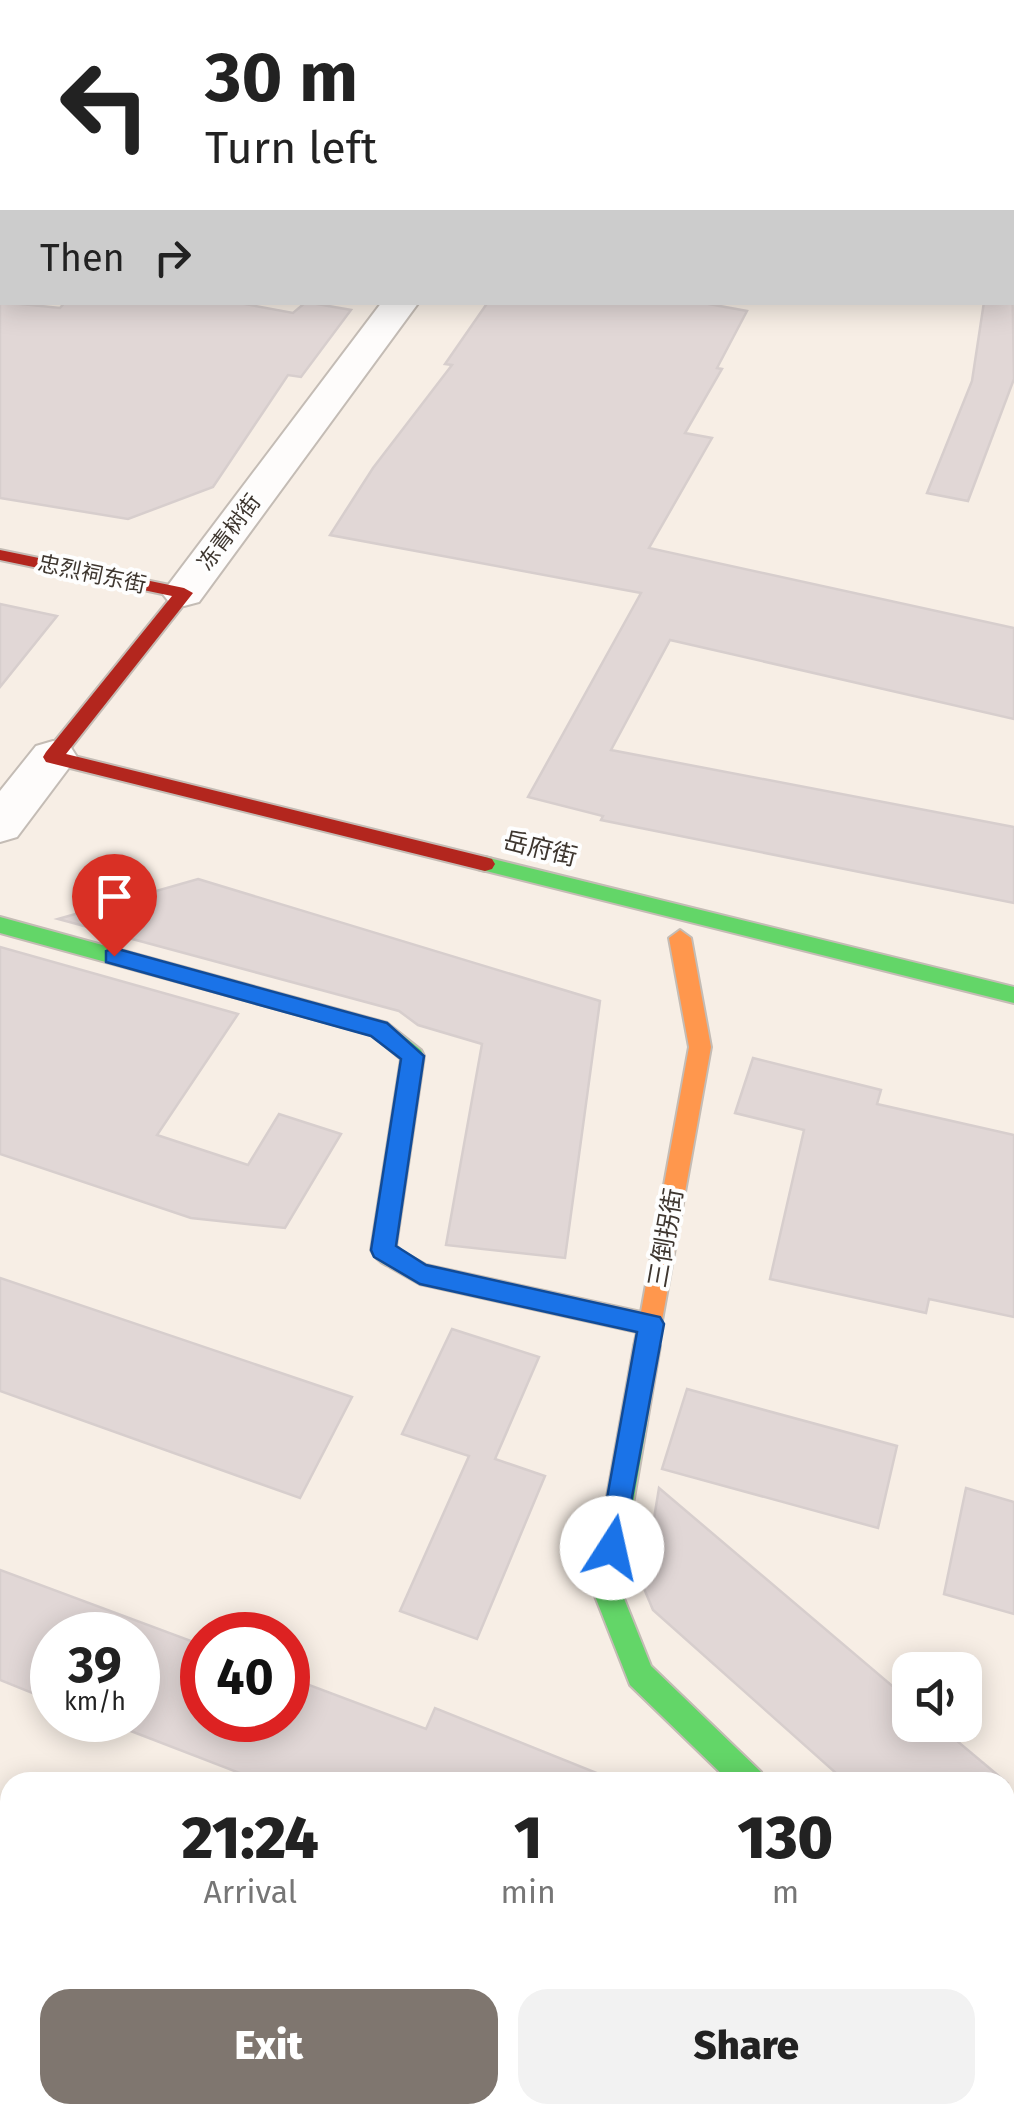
<!DOCTYPE html>
<meta charset="utf-8">
<style>
:root{--surface:#fff;--page:#f2f2f2;--text:#222;--muted:#767676;--accent:#7f766f}
body{margin:0;font-family:"Fira Sans","Noto Sans SC",sans-serif;background:var(--page);color:var(--text);height:100vh;display:flex;flex-direction:column;font-size:38px;white-space:nowrap}
*{box-sizing:border-box;margin:0}
p{font-size:32px;color:var(--muted)}
.icon{flex:none;width:55px;height:55px;fill:none;stroke:currentColor;stroke-width:2;stroke-linecap:round;stroke-linejoin:round}
.map{position:relative;flex:1;overflow:hidden}
.sheet{position:absolute;left:0px;top:1772px;width:1015px;height:352px;display:flex;flex-direction:column;background:var(--surface);border-radius:30px 30px 0 0;box-shadow:0 5px 25px #0003}
.sheet>*{flex:none}
.guide{position:absolute;left:0px;top:0px;width:1015px;height:305px;box-shadow:0 5px 25px #0003;background:#fff;color:var(--text);overflow:hidden}
.tools{position:absolute;left:892px;top:1652px;display:grid;gap:20px}
.tools a{display:grid;place-items:center;width:90px;height:90px;border-radius:20px;background:var(--surface);box-shadow:0 5px 25px #0003;font-size:50px}
.speed{position:absolute;left:30px;top:1612px;display:flex;gap:20px;font-size:50px;font-weight:700;text-align:center}
.speed>*{display:grid;place-content:center;width:130px;height:130px;border-radius:50%;background:var(--surface);box-shadow:0 5px 25px #0003;line-height:1}
.speed small{font-size:25px;font-weight:400}
.speed .limit{border:15px solid #d22;background:#fff;color:#111}
.pin{position:absolute;display:grid;place-items:center;width:85px;height:85px;color:#fff;margin:-102px -42px;border-radius:50% 50% 50% 0;rotate:-45deg;box-shadow:0 0 10px #0007}
.pin .icon{rotate:45deg}
.me{position:absolute;width:110px;margin:-55px;rotate:10deg;stroke-linejoin:round;filter:drop-shadow(0 0 8px #0008)}
.turn{display:flex;align-items:center;gap:35px;height:210px;padding:0 40px;font-size:45px}
.turn .icon{width:130px;height:130px;stroke-width:2.5}
.turn b{display:block;font-size:70px;line-height:85px}
.then{display:flex;align-items:center;height:95px;padding:0 40px;background:#0003;gap:20px;font-size:38px}
.eta{display:flex;justify-content:space-evenly;align-items:center;height:170px;text-align:center}
.eta b{font-size:60px;font-weight:800;line-height:70px}
.cta{display:flex;gap:20px;margin-top:auto;padding:20px 40px}
.cta a{flex:1;height:115px;border-radius:30px;background:var(--accent);color:#fff;font-size:40px;font-weight:800;line-height:115px;text-align:center}
.cta a+a{background:var(--page);color:var(--text)}
.map>svg:first-child{display:block}
</style>
<div class="map">
<svg width="1014" height="2123" viewBox="0 0 1014 2123">
<rect width="100%" height="100%" fill="#f7eee5"/>
<!-- building -->
<path fill="#e1d7d6" stroke="#d7cecd" stroke-width="2.5" d="M1012,266L1014,379L968,501L927,493L972,381L984,302H1012Z
M0,295L2,302L60,308L65,302H234L293,313L306,302L351,310L301,377L288,375L213,487L128,519L0,498Z
M488,302H698L747,311L717,368L722,369L685,433L712,438L649,548L1014,628V719L670,640L611,750L1014,827V903L601,820L603,816L528,797L641,593L330,535L373,468L452,365L445,364Z
M0,604L57,616L0,687Z
M198,879L600,1001L565,1258L446,1245L482,1044L418,1025L399,1011L58,919Z
M0,947L238,1014L157,1135L248,1165L279,1114L341,1134L285,1228L191,1218L0,1154Z
M753,1058L881,1090L877,1104L1014,1135V1317L929,1299L926,1313L770,1279L804,1130L735,1113Z
M0,1278L352,1397L300,1498L0,1391Z
M452,1329L539,1357L495,1459L545,1476L477,1639L400,1611L469,1456L402,1434Z
M687,1389L897,1446L878,1528L662,1469Z
M659,1488L910,1701V1725H938L1006,1782H846L653,1610L643,1586Z
M966,1488L1014,1502V1614L944,1594Z
M0,1570L202,1645V1720H288V1677L426,1729L435,1708L619,1782H263L110,1723L138,1720V1635H52V1701L0,1680Z"/>
<g fill="none" stroke-linecap="round" stroke-linejoin="round">
<defs>
<path id="street" d="M0,25H2V43H0Z
M1012,176H1014V196H1012Z
M382,302H419L199,602L184,606L169,602L162,593L169,584Z
M53,741L70,746L77,757L17,837L0,842V791L36,746Z
M1005,1975L1014,1979V2057L1005,2053Z"/>
<path id="fast" d="M485,857L1014,987V1003L478,869L475,864L478,859Z
M0,917L387,1023L421,1050L424,1056L396,1246L411,1260L408,1267C394,1272 377,1263 371,1250L401,1059L372,1035L0,933Z
M647,1335L656,1338L660,1346L619,1586L651,1666L761,1772L766,1782H730L630,1685L591,1586L634,1346L638,1338Z"/>
<path id="slow" d="M680,930L691,938L711,1047L656,1354L647,1357L638,1354L634,1346L637,1332L420,1284L390,1267L387,1260L390,1253L399,1250L426,1265L641,1312L689,1047L669,938Z"/>
<path id="jam" d="M0,550L184,588L193,593L66,754L485,857L492,859L495,864L492,869L485,871L46,762L43,757L46,752L172,596L0,560Z"/>
</defs>
<!-- street casing -->
<use href="#street" stroke="#c4bcb5" stroke-width="4"/>
<!-- fast casing -->
<use href="#fast" stroke="#c4bcb5" stroke-width="4"/>
<!-- slow casing -->
<use href="#slow" stroke="#c4bcb5" stroke-width="4"/>
<!-- jam casing -->
<use href="#jam" stroke="#c4bcb5" stroke-width="4"/>
<!-- street -->
<use href="#street" fill="#fefcfb" fill-rule="evenodd"/>
<!-- fast -->
<use href="#fast" fill="#63d668" fill-rule="evenodd"/>
<!-- slow -->
<use href="#slow" fill="#ff974d" fill-rule="evenodd"/>
<!-- jam -->
<use href="#jam" fill="#b3261e" fill-rule="evenodd"/>
</g>
<!-- route -->
<path fill="#1a73e8" stroke="#114b97" stroke-width="2.5" d="M114,948L387,1023L424,1056L396,1246L426,1265L660,1317L664,1324L621,1557L612,1561L602,1557L598,1548L637,1332L420,1284L374,1257L371,1250L401,1059L371,1036L106,962V951Z"/>
<g text-anchor="middle" dominant-baseline="central" stroke-width="8" stroke-linejoin="round" paint-order="stroke">
<!-- far-street labels -->
<g font-size="22" fill="#3e362f" stroke="#fefefe">
<text transform="translate(229 532) rotate(-53)">冻青树街</text>
<text transform="translate(92 574) rotate(12)">忠烈祠东街</text>
</g>
<!-- street labels -->
<g font-size="25" fill="#3e362f" stroke="#fefefe">
<text transform="translate(540 849) rotate(14)">岳府街</text>
<text transform="translate(666 1238) rotate(-80)">三倒拐街</text>
</g>
</g>
</svg>
<div class="tools">
<a><svg class="icon" aria-label="sound" viewBox="0 0 24 24"><path d="M4 9h4l5-4v14l-5-4H4zM17 9q2 3 0 6"/></svg></a>
</div>
<div class="speed"><div>39<small>km/h</small></div><div class="limit">40</div></div>
<div class="pin" style="left:114px;top:956px;background:#d93025"><svg class="icon" aria-label="arrive" viewBox="0 0 24 24"><path d="M6 21V4h12l-3 4 3 4H6"/></svg></div>
<svg class="me" style="left:612px;top:1548px" viewBox="-20 -20 40 40"><circle r="19" fill="#fff"/><path d="M0-13L10 11 0 6-10 11z" fill="#1a73e8"/></svg>
<div class="guide">
<div class="turn"><svg class="icon" aria-label="left" viewBox="0 0 24 24"><path d="M17 20v-9H6M10 6l-5 5 5 5"/></svg><div><b>30 m</b>Turn left</div></div>
<div class="then">Then<svg class="icon" aria-label="right" viewBox="0 0 24 24"><path d="M7 20v-9h11M14 6l5 5-5 5"/></svg></div>
</div>
<section class="sheet">
<div class="eta">
<div><b>21:24</b><p>Arrival</p></div>
<div><b>1</b><p>min</p></div>
<div><b>130</b><p>m</p></div>
</div>
<div class="cta"><a>Exit</a><a>Share</a></div>
</section>
</div>
